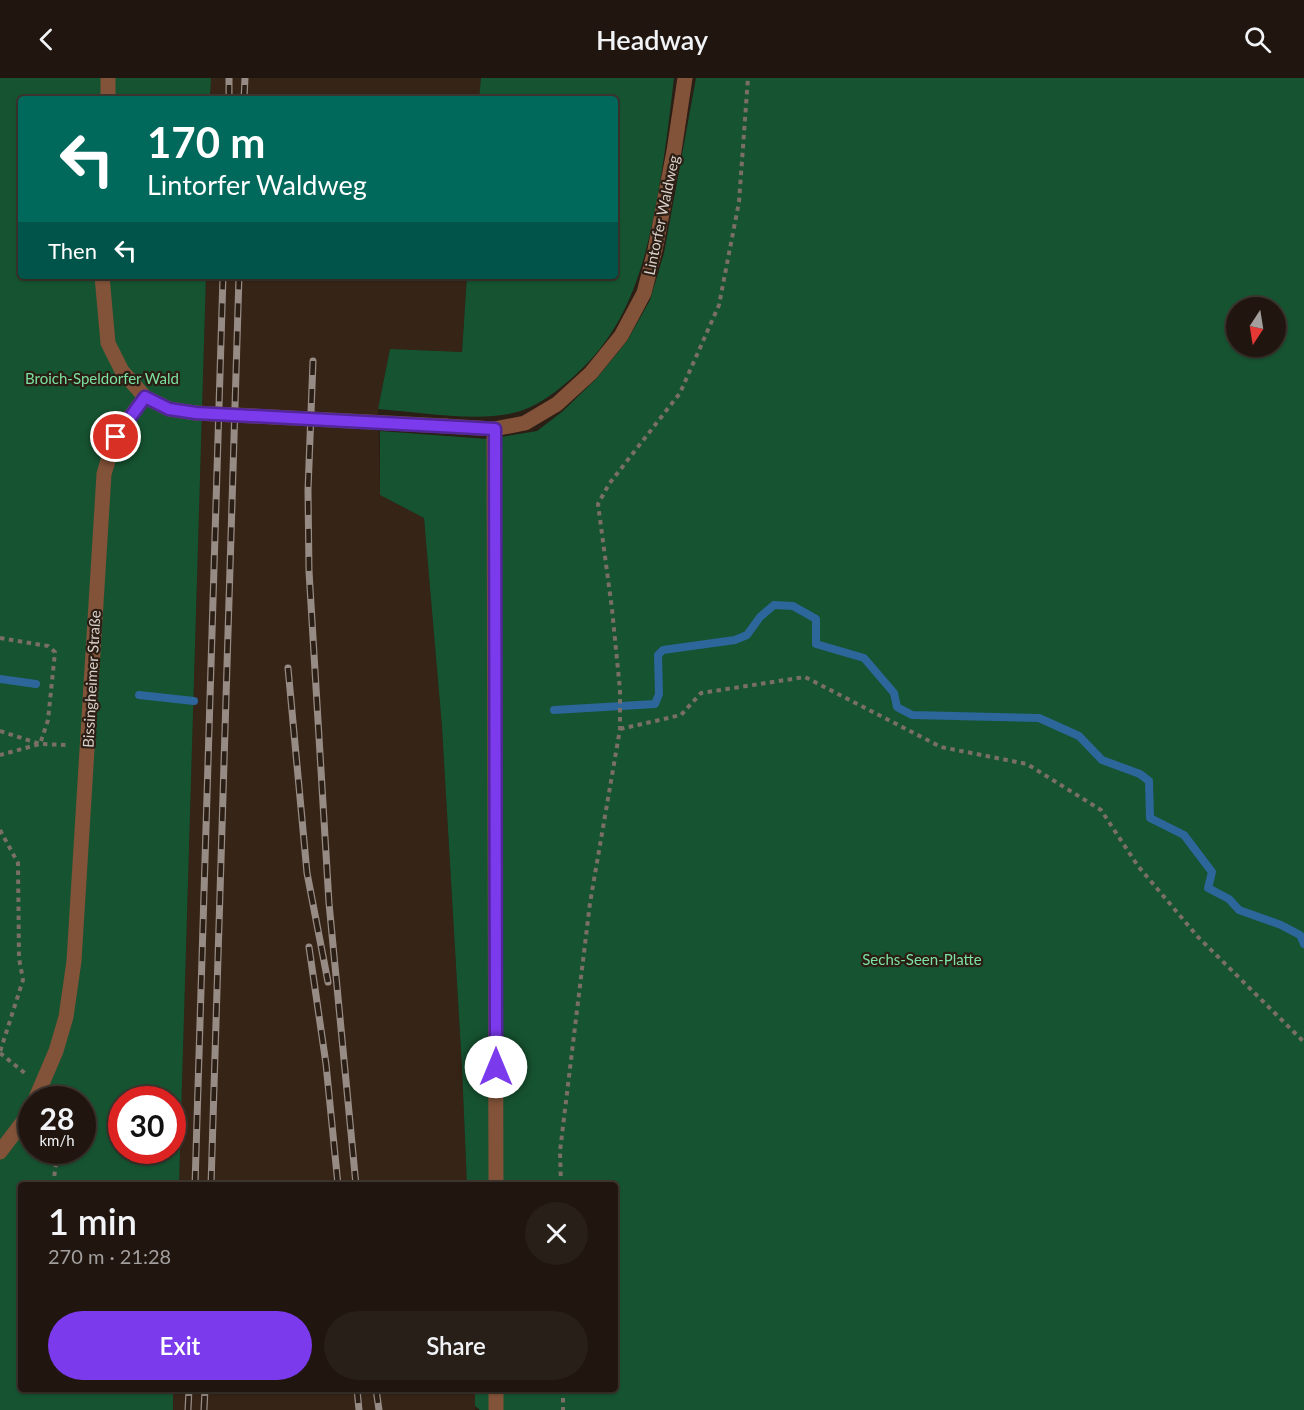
<!DOCTYPE html>
<meta charset="utf-8">
<style>
:root{--surface:#20160f;--page:#281f18;--text:#f1f3f6;--muted:#a29f9e;--line:#3d352f;--accent:#7c3aed}
body{margin:0;font-family:Lato,sans-serif;background:var(--page);color:var(--text);height:100vh;display:flex;flex-direction:column;font-size:22px;white-space:nowrap}
*{box-sizing:border-box;margin:0}
p{font-size:20px;color:var(--muted)}
.icon{flex:none;width:33px;height:33px;fill:none;stroke:currentColor;stroke-width:2;stroke-linecap:round;stroke-linejoin:round}
.map{position:relative;flex:1;overflow:hidden}
.drawer{position:absolute;left:18px;top:1104px;width:600px;height:210px;display:flex;flex-direction:column;background:var(--surface);border-radius:6px;box-shadow:0 2px 4px #0004,0 0 0 2px var(--line)}
.drawer>*{flex:none}
.guide{position:absolute;left:18px;top:18px;width:600px;height:183px;border-radius:6px;box-shadow:0 2px 4px #0004,0 0 0 2px var(--line);background:#00695c;color:#fff;overflow:hidden}
.needle{width:39px;rotate:192deg}
.buttons{position:absolute;left:1226px;top:219px;display:grid;gap:12px}
.buttons a{display:grid;place-items:center;width:60px;height:60px;border-radius:50%;background:var(--surface);box-shadow:0 2px 4px #0004,0 0 0 2px var(--line);font-size:30px}
.speed{position:absolute;left:18px;top:1008px;display:flex;gap:12px;font-size:30px;font-weight:700;text-align:center}
.speed>*{display:grid;place-content:center;width:78px;height:78px;border-radius:50%;background:var(--surface);box-shadow:0 2px 4px #0004,0 0 0 2px var(--line);line-height:1}
.speed small{font-size:15px;font-weight:400}
.speed .limit{border:9px solid #d22;background:#fff;color:#111}
.pin{position:absolute;display:grid;place-items:center;width:51px;height:51px;color:#fff;margin:-26px;border:3px solid #fff;border-radius:50%;box-shadow:0 2px 6px #0007}
.me{position:absolute;width:66px;margin:-33px;rotate:0deg;stroke-linejoin:round;filter:drop-shadow(0 0 4px #0008)}
.turn{display:flex;align-items:center;gap:21px;height:126px;padding:0 30px;font-size:27px}
.turn .icon{width:78px;height:78px;stroke-width:2.5}
.turn b{display:block;font-size:42px;line-height:51px}
.then{display:flex;align-items:center;height:57px;padding:0 30px;background:#0003;gap:12px;font-size:22px}
.round{display:grid;place-items:center;flex:none;width:63px;height:63px;border-radius:32px;background:var(--page)}
.headline{display:flex;align-items:center;justify-content:space-between;height:102px;padding:0 30px}
h1{font-size:36px;font-weight:600;line-height:45px}
.action{display:flex;gap:12px;margin-top:auto;padding:12px 30px}
.action a{flex:1;height:69px;border-radius:36px;background:var(--accent);color:#fff;font-size:24px;font-weight:600;line-height:69px;text-align:center}
.action a+a{background:var(--page);color:var(--text)}
header{display:flex;justify-content:space-between;align-items:center;height:78px;padding:0 30px;background:var(--surface);font-size:27px;font-weight:600}
.map>svg:first-child{display:block}
</style>
<header><svg class="icon" aria-label="back" viewBox="0 0 24 24"><path d="M15 5l-7 7 7 7"/></svg>Headway<svg class="icon" aria-label="search" viewBox="0 0 24 24"><circle cx="10" cy="10" r="6"/><path d="M15 15l6 6"/></svg></header>
<div class="map">
<svg width="1304" height="1332" viewBox="0 0 1304 1332">
<rect width="100%" height="100%" fill="#2b1e14"/>
<!-- built -->
<path fill="#362416" d="M211,0H481L479,21H210Z
M206,198H467L462,274L390,271L378,331L380,417L424,440L442,649L462,990L467,1107H179Z
M173,1311H475V1332H173Z"/>
<!-- green -->
<path fill="#165331" fill-rule="evenodd" d="M0,0H211L210,21H21V198H206L179,1107H21V1311H173V1332H0ZM32,1022H82V1072H32ZM122,1022H172V1072H122Z
M481,0H674C669,43 664,84 656,127C643,194 626,253 572,300C557,313 542,325 523,332C486,346 419,334 378,331L390,271L462,274L467,198H615V21H479Z
M696,0H1304V1332H480L475,1328V1311H615V1107H467L462,990L442,649L424,440L380,417V353L488,361L537,353L563,333L597,300L627,263L650,222L664,175ZM1236,230H1275V268H1236Z"/>
<g fill="none" stroke-linecap="round" stroke-linejoin="round">
<!-- stream -->
<path stroke="#2c669b" stroke-width="8" d="M0,601L36,606
M139,617L194,623
M554,632L655,626L659,616L658,577L663,572L735,562L747,557L760,539L774,527L793,528L816,541V566L864,580L894,615L897,629L912,637L1039,640L1079,658L1102,682L1140,696L1149,703L1150,740L1184,757L1212,794L1208,810L1229,821L1239,832L1281,847L1300,857L1304,866"/>
<!-- path -->
<path stroke="#7a6f67" stroke-width="4" stroke-dasharray="4.5 4.5" stroke-linecap="butt" d="M0,560L48,568L55,574L48,642L40,666L0,677
M620,651L681,637L701,615L805,599L941,669L1027,686L1101,732L1138,788L1198,859L1304,964
M0,653L40,666L69,667
M0,752L18,785L19,880L23,902L0,974
M0,975L26,996
M53,1107L57,1079L55,1072
M561,1107L560,1073L590,825L620,651V612L612,531L598,426L609,406L680,315L719,227L739,124L748,0
M563,1311V1332"/>
<!-- minor -->
<path stroke="#825239" stroke-width="15" d="M108,21V0
M102,198L108,265L122,293L145,319L169,331L196,335
M446,348L494,351L525,345L557,326L591,295L621,258L644,215L655,172L674,73L685,0
M494,351L496,1107
M35,1022L56,973L66,939L74,883L104,396L115,359L145,319
M0,1074L22,1045L32,1029
M496,1311V1332"/>
<defs>
<path id="rail" d="M229,21V0
M244,21L245,0
M313,283L308,412L309,493L329,825L356,1107
M288,590L307,795L328,904
M309,869L326,986L338,1107
M195,1107L223,198
M211,1107L239,198
M357,1311L359,1332
M376,1311L379,1332
M188,1332L189,1311
M204,1332L205,1311"/>
</defs>
<!-- rail casing -->
<use href="#rail" stroke="#978c85" stroke-width="7"/>
<!-- rail -->
<use href="#rail" stroke="#2b1e14" stroke-width="4.5" stroke-dasharray="14" stroke-linecap="butt"/>
<!-- minor-bridge -->
<path stroke="#825239" stroke-width="15" d="M196,335L446,348"/>
</g>
<g fill="none" stroke-linecap="round" stroke-linejoin="round">
<defs>
<path id="route" d="M116,359L145,319L169,331L196,335L495,351L496,989"/>
</defs>
<!-- route casing -->
<use href="#route" stroke="#51269a" stroke-width="15"/>
<!-- route -->
<use href="#route" stroke="#7c3aed" stroke-width="10"/>
</g>
<g text-anchor="middle" dominant-baseline="central" stroke-width="4.5" stroke-linejoin="round" paint-order="stroke">
<!-- street labels -->
<g font-size="15" fill="#d9d0ca" stroke="#2b1e14">
<text transform="translate(661 137) rotate(-78)">Lintorfer Waldweg</text>
<text transform="translate(91 601) rotate(-87)">Bissingheimer Straße</text>
</g>
<!-- park labels -->
<g font-size="15" fill="#7ce2a1" stroke="#2b1e14">
<text x="102" y="300">Broich-Speldorfer Wald</text>
<text x="922" y="881">Sechs-Seen-Platte</text>
</g>
</g>
</svg>
<div class="buttons">
<a><svg class="needle" viewBox="-14 -14 28 28"><path d="M0-13l5 13h-10z" fill="#e53935"/><path d="M0 13l5-13h-10z" fill="#a29f9e"/></svg></a>
</div>
<div class="speed"><div>28<small>km/h</small></div><div class="limit">30</div></div>
<div class="pin" style="left:116px;top:359px;background:#d93025"><svg class="icon" aria-label="arrive" viewBox="0 0 24 24"><path d="M6 21V4h12l-3 4 3 4H6"/></svg></div>
<svg class="me" style="left:496px;top:989px" viewBox="-20 -20 40 40"><circle r="19" fill="#fff"/><path d="M0-13L10 11 0 6-10 11z" fill="#7c3aed"/></svg>
<div class="guide">
<div class="turn"><svg class="icon" aria-label="left" viewBox="0 0 24 24"><path d="M17 20v-9H6M10 6l-5 5 5 5"/></svg><div><b>170 m</b>Lintorfer Waldweg</div></div>
<div class="then">Then<svg class="icon" aria-label="left" viewBox="0 0 24 24"><path d="M17 20v-9H6M10 6l-5 5 5 5"/></svg></div>
</div>
<section class="drawer">
<div class="headline"><div><h1>1 min</h1><p>270 m · 21:28</p></div><a class="round"><svg class="icon" aria-label="close" viewBox="0 0 24 24"><path d="M6 6l12 12M18 6L6 18"/></svg></a></div>
<div class="action"><a>Exit</a><a>Share</a></div>
</section>
</div>
